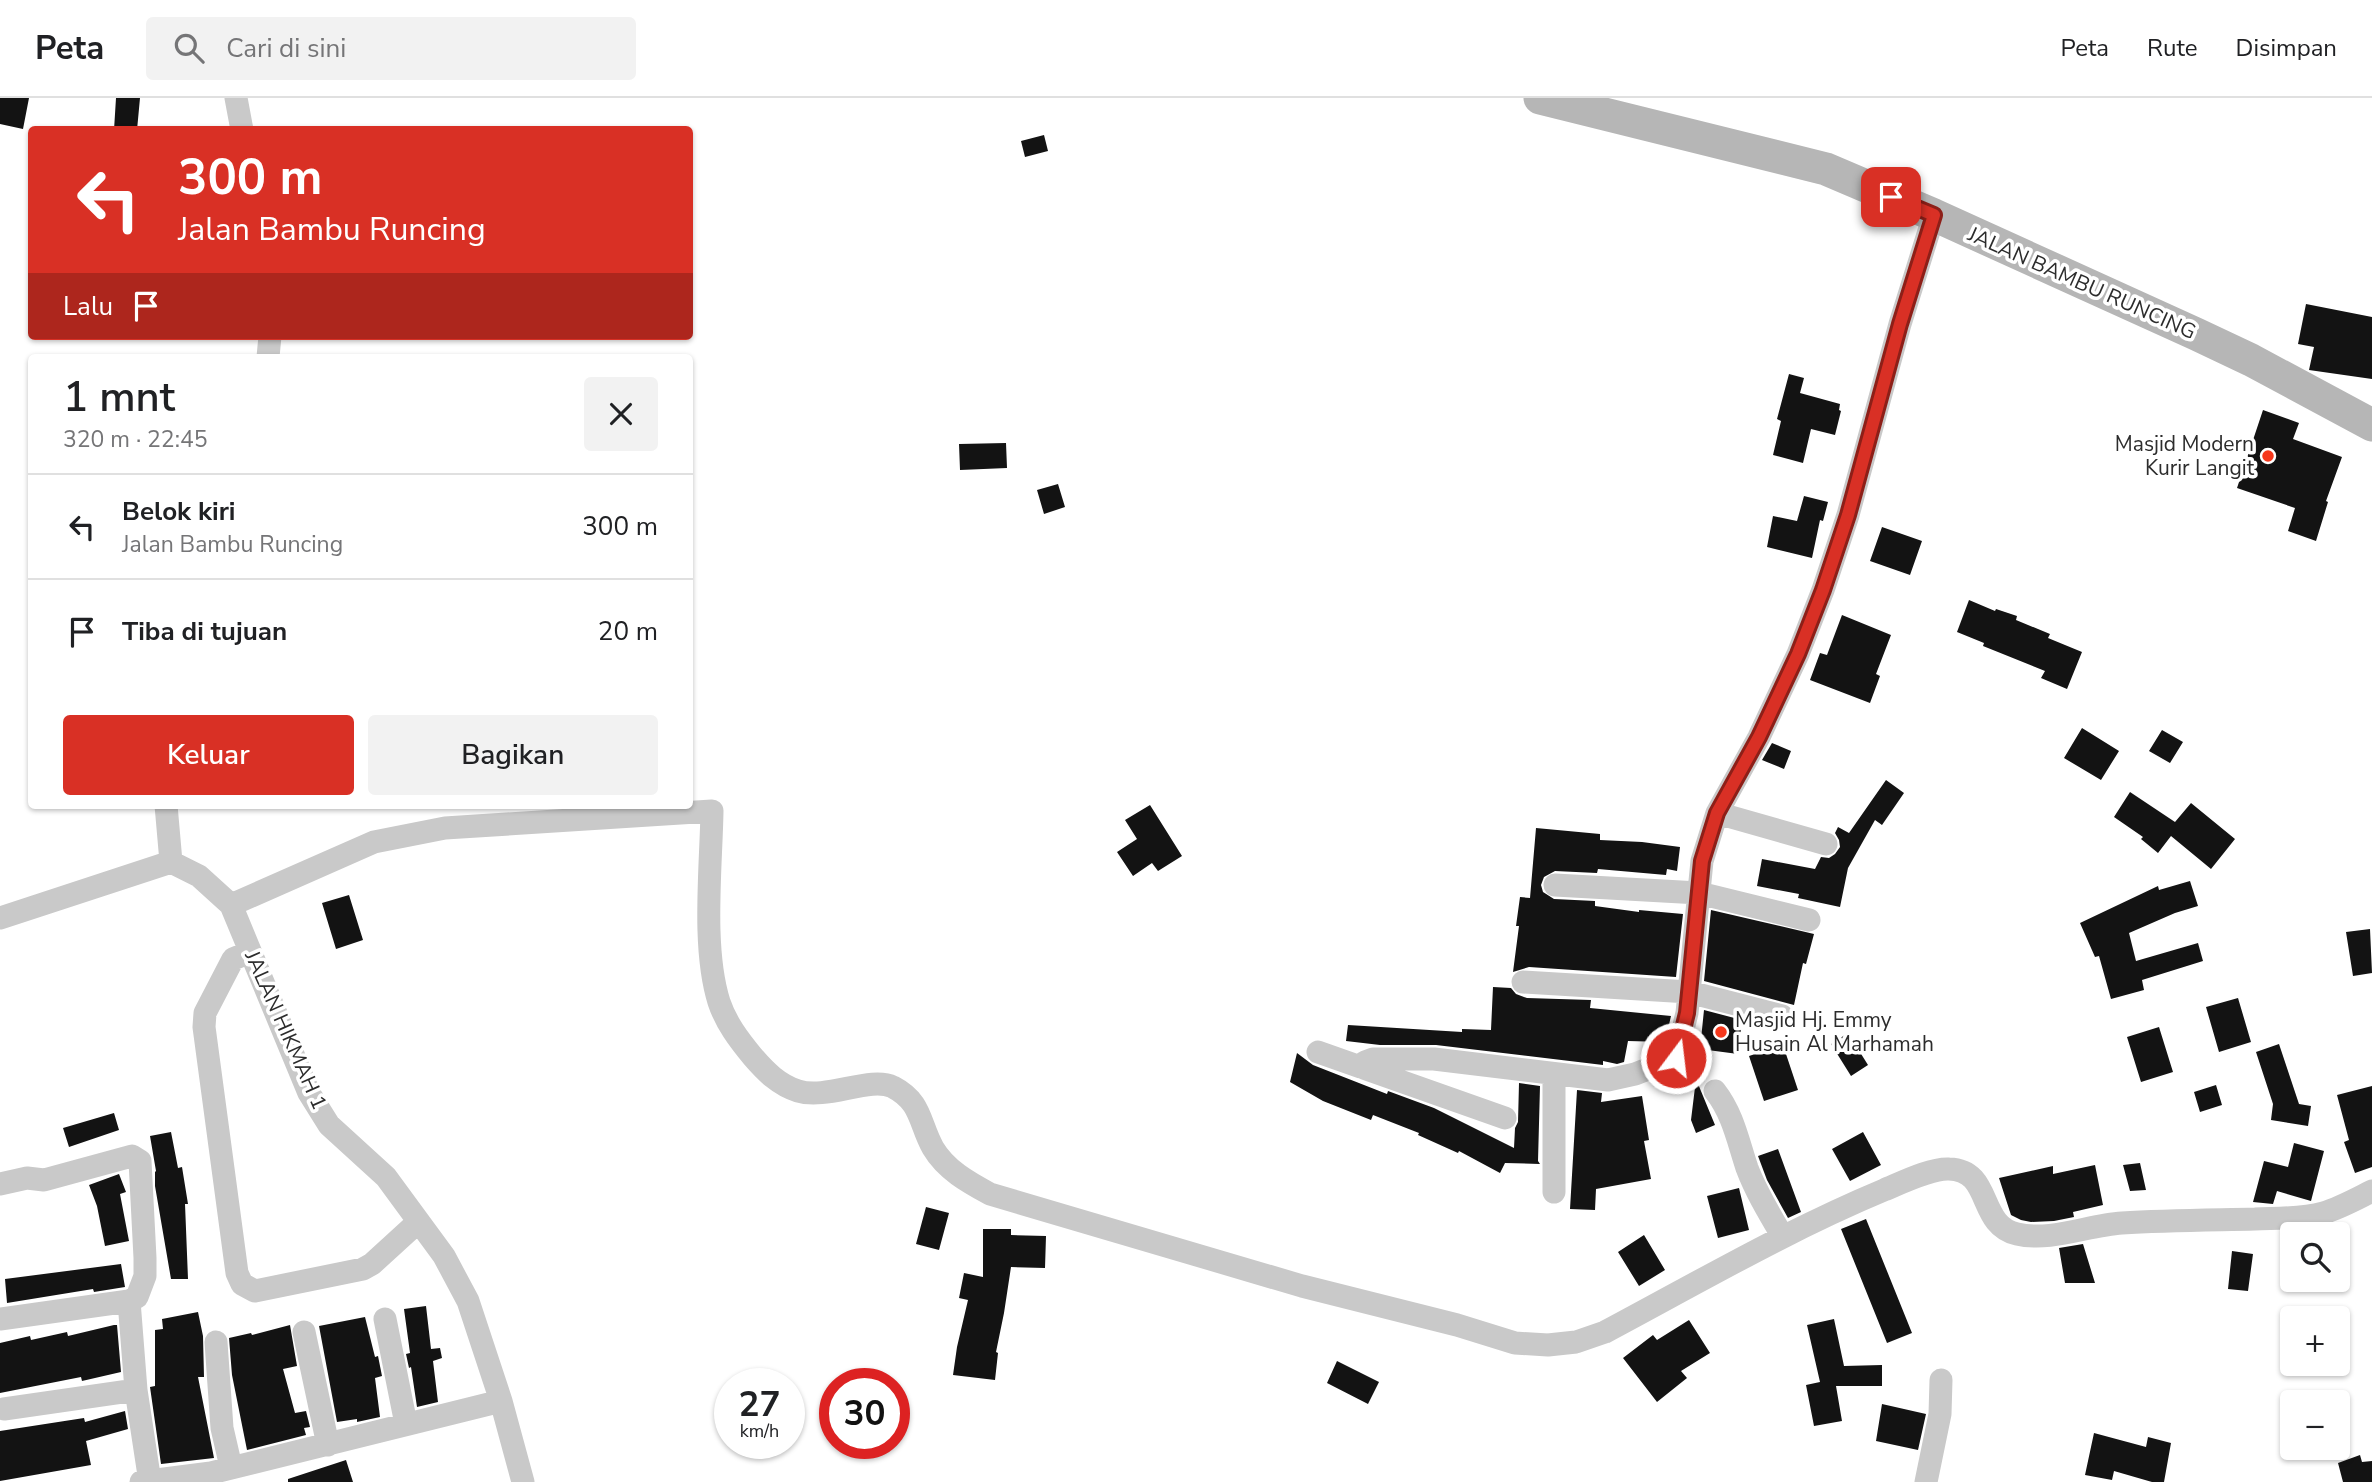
<!DOCTYPE html>
<html lang="id">
<meta charset="utf-8">
<style>
:root{--surface:#fff;--page:#f2f2f2;--text:#202124;--muted:#757577;--line:#e0e0e0;--accent:#d93025}
body{margin:0;font-family:"Nunito Sans",sans-serif;background:var(--page);color:var(--text);height:100vh;display:flex;flex-direction:column;font-size:26px;white-space:nowrap}
*{box-sizing:border-box;margin:0}
p{font-size:23px;color:var(--muted)}
.icon{flex:none;width:38px;height:38px;fill:none;stroke:currentColor;stroke-width:2;stroke-linecap:round;stroke-linejoin:round}
.map{position:relative;flex:1;overflow:hidden}
.side{position:absolute;left:28px;top:256px;width:665px;height:455px;display:flex;flex-direction:column;background:var(--surface);border-radius:7px;box-shadow:0 2px 5px #0004}
.side>*{flex:none}
.banner{position:absolute;left:28px;top:28px;width:665px;height:214px;border-radius:7px;box-shadow:0 2px 5px #0004;background:#d93025;color:#fff;overflow:hidden}
.controls{position:absolute;left:2280px;top:1124px;display:grid;gap:14px}
.controls a{display:grid;place-items:center;width:70px;height:70px;border-radius:7px;background:var(--surface);box-shadow:0 2px 5px #0004;font-size:35px}
.speed{position:absolute;left:714px;top:1270px;display:flex;gap:14px;font-size:35px;font-weight:700;text-align:center}
.speed>*{display:grid;place-content:center;width:91px;height:91px;border-radius:50%;background:var(--surface);box-shadow:0 2px 5px #0004;line-height:1}
.speed small{font-size:18px;font-weight:400}
.speed .limit{border:10px solid #d22;background:#fff;color:#111}
.pin{position:absolute;display:grid;place-items:center;width:60px;height:60px;color:#fff;margin:-30px;border-radius:14px;box-shadow:0 4px 10px #0006}
.me{position:absolute;width:77px;margin:-38px;rotate:15deg;stroke-linejoin:round;filter:drop-shadow(0 0 5px #0008)}
.turn{display:flex;align-items:center;gap:24px;height:147px;padding:0 35px;font-size:32px}
.turn .icon{width:91px;height:91px;stroke-width:2.5}
.turn b{display:block;font-size:49px;line-height:60px}
.then{display:flex;align-items:center;height:66px;padding:0 35px;background:#0003;gap:14px;font-size:26px}
.round{display:grid;place-items:center;flex:none;width:74px;height:74px;border-radius:7px;background:var(--page)}
.head{display:flex;align-items:center;justify-content:space-between;height:119px;padding:0 35px}
h1{font-size:42px;font-weight:600;line-height:52px}
.primary-button{display:flex;gap:14px;margin-top:auto;padding:14px 35px}
.primary-button a{flex:1;height:80px;border-radius:7px;background:var(--accent);color:#fff;font-size:28px;font-weight:600;line-height:80px;text-align:center}
.primary-button a+a{background:var(--page);color:var(--text)}
ul{padding:0;list-style:none}
li{display:flex;align-items:center;gap:21px;height:105px;padding:0 35px;border-top:2px solid var(--line)}
li div{flex:1}
li b{display:block;font-size:26px}
li em{font-style:normal}
header{display:flex;align-items:center;gap:42px;box-sizing:border-box;height:98px;padding:0 35px;background:var(--surface);border-bottom:2px solid var(--line)}
header strong{font-size:33px}
nav{display:flex;gap:38px;margin-inline-start:auto;font-size:24px}
.search{width:490px;height:63px;background:var(--page);display:flex;align-items:center;gap:18px;box-sizing:border-box;padding:0 24px;border-radius:7px;color:var(--muted);font-size:26px}
.map>svg:first-child{display:block}
</style>
<header>
<strong>Peta</strong>
<div class="search"><svg class="icon" aria-label="search" viewBox="0 0 24 24"><circle cx="10" cy="10" r="6"/><path d="M15 15l6 6"/></svg>Cari di sini</div>
<nav><a>Peta</a><a>Rute</a><a>Disimpan</a></nav>
</header>
<div class="map">
<svg width="2372" height="1384" viewBox="0 0 2372 1384">
<rect width="100%" height="100%" fill="#fff"/>
<!-- building -->
<path fill="#131313" d="M0,0H29L23,31L0,26Z
M116,0H140L137,32H114Z
M1044,37L1048,53L1025,59L1021,43Z
M2306,206L2372,219V281L2309,272L2314,249L2298,246Z
M1789,276L1804,280L1800,295L1840,306L1839,312L1841,313L1835,337L1811,331L1803,365L1773,357L1781,323L1777,321Z
M2263,312L2299,325L2293,341L2342,359L2326,403L2328,404L2316,443L2288,433L2295,410L2237,390Z
M1006,345L1007,370L960,372L959,346Z
M1058,386L1065,409L1044,416L1037,392Z
M1804,398L1828,404L1823,423L1820,422L1812,460L1767,449L1773,418L1797,423Z
M1882,429L1922,443L1910,477L1870,463Z
M1969,502L1995,513L1996,511L2017,518L2016,522L2050,536L2048,540L2082,554L2067,591L2041,580L2045,573L1983,548L1984,545L1957,534Z
M1842,517L1891,537L1876,576L1880,578L1870,605L1810,582L1820,555L1827,557Z
M2082,630L2119,653L2101,682L2064,660Z
M2162,632L2183,644L2170,665L2149,653Z
M1772,645L1791,653L1784,671L1762,662Z
M1886,682L1904,695L1882,727L1875,722L1848,770L1840,809L1798,800L1799,796L1757,788L1762,761L1815,771L1821,759L1829,760L1835,756L1840,749L1839,742L1835,735L1838,729L1849,735Z
M2130,694L2175,724L2191,705L2235,741L2211,771L2171,738L2158,755L2141,741L2143,739L2114,719Z
M1150,707L1182,758L1158,773L1152,765L1133,778L1117,754L1137,741L1125,722Z
M1536,730L1600,736V742L1642,744L1680,749L1677,773L1667,771L1666,777L1598,771L1597,775L1555,773L1544,779L1541,787L1543,794L1554,801L1595,803V808L1639,814V812L1683,816L1676,879L1529,869L1513,874L1519,828H1516L1520,799L1530,800Z
M2190,783L2198,808L2175,815L2129,835L2136,863L2198,845L2203,863L2142,882L2144,892L2111,901L2099,858L2095,859L2080,825L2158,788L2159,792Z
M349,797L363,842L336,851L322,805Z
M1711,812L1814,836L1806,866L1803,865L1794,907L1704,883Z
M2370,831L2372,875L2353,878L2346,834Z
M1493,889L1511,890L1516,896L1527,900L1591,902L1590,910L1671,918L1665,944L1628,943L1624,964L1617,966L1603,963V967L1436,947H1380L1346,943L1348,927L1462,934V931L1491,932Z
M2238,900L2251,944L2219,954L2206,909Z
M1704,912L1742,922L1738,956L1700,951Z
M2159,929L2173,974L2141,984L2127,939Z
M1848,935L1868,967L1851,978L1831,946Z
M2279,946L2299,1006L2311,1008L2308,1028L2271,1022L2273,1006L2256,954Z
M1783,947L1798,992L1764,1003L1749,958Z
M1297,955L1313,967L1387,996L1388,993L1434,1010L1514,1050L1515,1030L1518,1024L1519,985L1540,988L1538,1063L1540,1066L1505,1065L1500,1075L1459,1053L1458,1055L1418,1037L1419,1035L1373,1017L1371,1022L1323,1003L1290,984Z
M1696,981L1715,1027L1696,1035L1691,1022Z
M2216,987L2222,1007L2200,1014L2194,994Z
M2372,988V1069L2355,1075L2344,1044L2349,1042L2337,997Z
M1577,992L1602,995L1601,1004L1642,998L1649,1042L1644,1043L1651,1081L1596,1091L1595,1112L1570,1111Z
M114,1015L119,1032L69,1049L63,1030Z
M171,1034L178,1070L182,1069L188,1106H185L188,1181H171L155,1088V1074L156,1073L150,1038Z
M1863,1034L1881,1067L1850,1083L1832,1051Z
M2294,1045L2324,1053L2311,1103L2277,1093L2273,1106L2253,1104L2264,1063L2288,1069Z
M1778,1051L1801,1114L1788,1120L1767,1082L1758,1058Z
M2140,1065L2146,1092L2130,1093L2123,1067Z
M2095,1067L2103,1107L2073,1114L2074,1119L2054,1123L2031,1124L2021,1122L2011,1117L1999,1080L2053,1068V1076Z
M119,1076L126,1094L120,1096L129,1143L105,1148L97,1108L89,1087Z
M1739,1090L1749,1132L1718,1140L1707,1098Z
M926,1109L949,1115L939,1152L916,1146Z
M1866,1121L1912,1235L1887,1245L1841,1131Z
M983,1131H1011V1137L1046,1138L1045,1170L1011,1169L1004,1215L996,1254L998,1255L995,1282L953,1277L957,1249L968,1202L959,1200L964,1175L983,1179Z
M1644,1137L1665,1172L1639,1188L1618,1154Z
M2083,1146L2095,1185H2065L2059,1150Z
M2232,1153L2253,1156L2248,1193L2228,1191Z
M121,1166L125,1189L94,1194L93,1191L7,1205L5,1181Z
M426,1208L431,1251L440,1250L442,1260L433,1263L438,1304L417,1309L411,1269L409,1270L406,1256L410,1255L404,1211Z
M198,1214L203,1238L204,1279H198L214,1360L161,1366L150,1289L155,1288V1232L163,1231L162,1221Z
M365,1219L375,1259L378,1258L382,1278L375,1280L380,1319L357,1324V1321L337,1324L319,1228Z
M1834,1221L1844,1268L1882,1267V1288H1836L1842,1323L1814,1328L1806,1287L1820,1284L1807,1227Z
M1689,1222L1710,1255L1681,1273L1687,1280L1657,1304L1623,1260L1653,1237L1657,1242Z
M114,1227H117L121,1274L82,1283L81,1279L0,1295V1245L30,1238L31,1242L67,1234L68,1238Z
M290,1227L297,1268L283,1271L295,1315L306,1313L310,1329L304,1330L306,1337L247,1352L232,1277L229,1240L251,1235L252,1237Z
M1337,1263L1379,1284L1368,1306L1327,1285Z
M1882,1306L1926,1316L1918,1352L1876,1343Z
M125,1313L128,1331L86,1343L91,1367L0,1383V1333L84,1320L85,1324Z
M2094,1335L2146,1349L2148,1339L2171,1345L2164,1384H2152L2114,1373L2112,1382L2085,1377Z
M2360,1357L2362,1364L2372,1363V1384H2343L2338,1365Z
M346,1362L353,1384H288V1381Z"/>
<g fill="none" stroke-linecap="round" stroke-linejoin="round">
<!-- street -->
<path stroke="#c9c9c9" stroke-width="23" d="M236,0L242,32
M268,259L270,238
M166,707L171,764L199,778L231,807L309,995L329,1027L386,1079L444,1158L468,1203L501,1303L523,1384
M1717,715L1826,746
M1555,787L1699,795L1809,822
M231,807L374,744L445,730L712,713C711,770 702,850 719,904C726,925 739,942 753,959C766,974 779,987 798,993C827,1002 870,978 893,989C922,1004 919,1025 933,1050C946,1072 968,1084 990,1096L1302,1188L1457,1227L1515,1245L1548,1247L1576,1244L1605,1234C1697,1185 1788,1132 1884,1092C1901,1085 1931,1070 1949,1071C1993,1072 1977,1127 2017,1136C2051,1144 2088,1127 2122,1125C2166,1122 2211,1122 2255,1121C2277,1120 2302,1121 2323,1115C2340,1110 2356,1101 2372,1093
M0,820L171,764
M250,854L233,861L205,915L204,929L237,1175L242,1186L255,1193L363,1171L372,1166L418,1124
M1523,884L1689,894L1782,918
M1318,954L1505,1020
M1361,969L1365,964L1373,961H1434L1608,982L1635,976L1676,960L1687,915L1702,763L1717,715L1759,639L1798,556L1823,492L1848,417L1900,226L1934,117
M1715,993C1733,1016 1738,1043 1747,1070C1756,1094 1770,1117 1783,1139
M0,1086L27,1080L44,1082L132,1058L140,1063L145,1160V1178L137,1199L129,1203L136,1292L150,1384
M1554,1094V977
M0,1221L129,1203
M385,1221L406,1326
M304,1234L328,1347
M216,1244L222,1330L231,1369
M4,1311L136,1292
M141,1384L211,1375L501,1303
M1926,1384L1940,1316L1941,1282"/>
<!-- secondary -->
<path stroke="#b6b6b6" stroke-width="33" d="M1540,0L1826,71L1934,117L2196,236L2251,262L2372,327"/>
</g>
<g fill="none" stroke-linecap="round" stroke-linejoin="round">
<defs>
<path id="route" d="M1676,960L1687,915L1702,763L1717,715L1759,639L1798,556L1823,492L1848,417L1900,226L1934,117L1891,99"/>
</defs>
<!-- route casing -->
<use href="#route" stroke="#8d1f18" stroke-width="18"/>
<!-- route -->
<use href="#route" stroke="#d93025" stroke-width="12"/>
</g>
<!-- markers -->
<g fill="#f6381c" stroke="#fff" stroke-width="2.5">
<circle cx="2268" cy="358" r="7"/>
<circle cx="1721" cy="934" r="7"/>
</g>
<g text-anchor="middle" dominant-baseline="central" stroke-width="7" stroke-linejoin="round" paint-order="stroke">
<!-- street labels -->
<g font-size="21" fill="#2c2c2c" stroke="#fff">
<text transform="translate(2082 185) rotate(24)">JALAN BAMBU RUNCING</text>
<text transform="translate(286 932) rotate(66)">JALAN HIKMAH 1</text>
</g>
<!-- poi labels -->
<g font-size="21" fill="#2c2c2c" stroke="#fff" text-anchor="end">
<text x="2254" y="346">Masjid Modern<tspan x="2254" dy="24">Kurir Langit</tspan></text>
<text x="1735" y="922" text-anchor="start">Masjid Hj. Emmy<tspan x="1735" dy="24">Husain Al Marhamah</tspan></text>
</g>
</g>
</svg>
<div class="controls">
<a><svg class="icon" aria-label="search" viewBox="0 0 24 24"><circle cx="10" cy="10" r="6"/><path d="M15 15l6 6"/></svg></a>
<a>+</a>
<a>−</a>
</div>
<div class="speed"><div>27<small>km/h</small></div><div class="limit">30</div></div>
<div class="pin" style="left:1891px;top:99px;background:#d93025"><svg class="icon" aria-label="arrive" viewBox="0 0 24 24"><path d="M6 21V4h12l-3 4 3 4H6"/></svg></div>
<svg class="me" style="left:1676px;top:960px" viewBox="-20 -20 40 40"><circle r="17" fill="#d93025" stroke="#fff" stroke-width="3"/><path d="M0-11L8 9 0 5-8 9z" fill="#fff"/></svg>
<div class="banner">
<div class="turn"><svg class="icon" aria-label="left" viewBox="0 0 24 24"><path d="M17 20v-9H6M10 6l-5 5 5 5"/></svg><div><b>300 m</b>Jalan Bambu Runcing</div></div>
<div class="then">Lalu<svg class="icon" aria-label="arrive" viewBox="0 0 24 24"><path d="M6 21V4h12l-3 4 3 4H6"/></svg></div>
</div>
<section class="side">
<div class="head"><div><h1>1 mnt</h1><p>320 m · 22:45</p></div><a class="round"><svg class="icon" aria-label="close" viewBox="0 0 24 24"><path d="M6 6l12 12M18 6L6 18"/></svg></a></div>
<ul>
<li><svg class="icon" aria-label="left" viewBox="0 0 24 24"><path d="M17 20v-9H6M10 6l-5 5 5 5"/></svg><div><b>Belok kiri</b><p>Jalan Bambu Runcing</p></div><em>300 m</em></li>
<li><svg class="icon" aria-label="arrive" viewBox="0 0 24 24"><path d="M6 21V4h12l-3 4 3 4H6"/></svg><div><b>Tiba di tujuan</b></div><em>20 m</em></li>
</ul>
<div class="primary-button"><a>Keluar</a><a>Bagikan</a></div>
</section>
</div>
